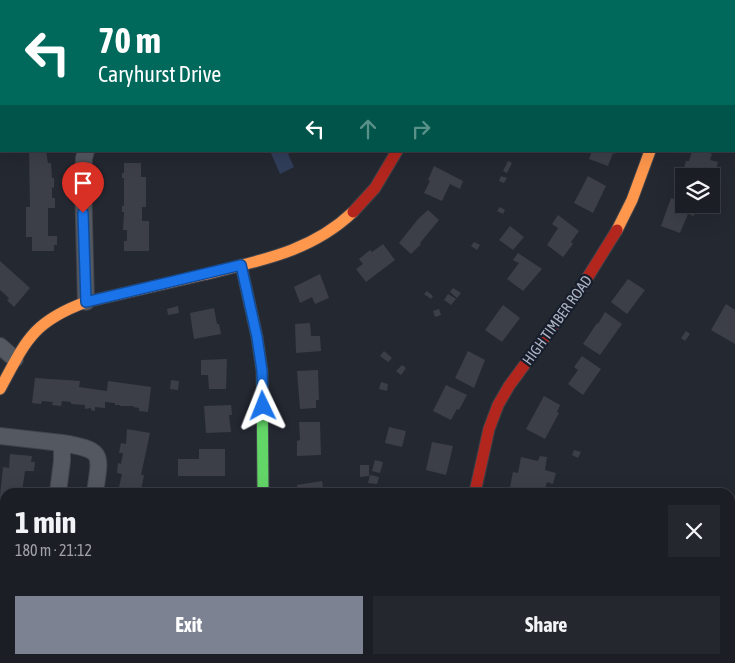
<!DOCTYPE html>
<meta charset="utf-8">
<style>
:root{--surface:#1b1e25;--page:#24272d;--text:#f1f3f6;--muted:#a0a2a7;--line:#393c42;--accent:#7c8291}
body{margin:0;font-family:"Asap Condensed",sans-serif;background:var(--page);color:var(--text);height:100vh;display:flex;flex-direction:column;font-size:19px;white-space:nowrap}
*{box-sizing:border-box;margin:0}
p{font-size:16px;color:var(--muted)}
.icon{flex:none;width:28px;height:28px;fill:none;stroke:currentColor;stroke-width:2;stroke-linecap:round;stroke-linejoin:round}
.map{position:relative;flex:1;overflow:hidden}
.drawer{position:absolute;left:0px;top:488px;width:735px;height:176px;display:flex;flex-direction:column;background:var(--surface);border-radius:15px 15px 0 0;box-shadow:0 5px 20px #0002,0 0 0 1px var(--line)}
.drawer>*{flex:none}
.top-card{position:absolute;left:0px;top:0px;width:735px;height:152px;box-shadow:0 5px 20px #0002,0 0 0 1px var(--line);background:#00695c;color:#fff;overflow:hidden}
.fabs{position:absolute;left:675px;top:168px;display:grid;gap:10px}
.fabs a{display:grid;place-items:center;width:45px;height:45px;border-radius:0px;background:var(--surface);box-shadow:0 5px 20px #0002,0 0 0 1px var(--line);font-size:25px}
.pin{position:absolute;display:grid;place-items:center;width:42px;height:42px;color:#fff;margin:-51px -21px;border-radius:50% 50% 50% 0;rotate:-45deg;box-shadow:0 0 5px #0007}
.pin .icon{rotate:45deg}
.me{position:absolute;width:55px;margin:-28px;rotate:358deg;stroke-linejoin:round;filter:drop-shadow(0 0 4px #0008)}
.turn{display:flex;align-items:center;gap:18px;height:105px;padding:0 15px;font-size:22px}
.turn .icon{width:65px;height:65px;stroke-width:2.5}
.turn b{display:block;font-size:35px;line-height:42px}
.lanes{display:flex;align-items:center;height:48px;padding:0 15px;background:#0003;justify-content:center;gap:25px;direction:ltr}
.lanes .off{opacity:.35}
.round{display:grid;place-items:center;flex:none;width:52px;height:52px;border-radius:0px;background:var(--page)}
.summary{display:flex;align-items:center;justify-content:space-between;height:85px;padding:0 15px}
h1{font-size:30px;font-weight:700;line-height:38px}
.button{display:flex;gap:10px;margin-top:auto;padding:10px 15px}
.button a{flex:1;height:58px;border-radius:0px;background:var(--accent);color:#fff;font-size:20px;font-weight:700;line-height:58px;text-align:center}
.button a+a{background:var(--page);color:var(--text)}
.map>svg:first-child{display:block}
</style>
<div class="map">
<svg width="735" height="663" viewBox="0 0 735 663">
<rect width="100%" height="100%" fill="#242831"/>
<!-- water -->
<path fill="#313e5a" d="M270,151H294L288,154L294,167L280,174Z"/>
<!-- building -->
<path fill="#3c3f48" d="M29,151H46L48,163H51L52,178H54V188L52,187V198H55V208H48V236H57V245H54V251H32V237H26V207H30Z
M592,151H616L615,154L613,153L608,166L589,159Z
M692,151H704L712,154L710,160L718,162L716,170L708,167L706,176L682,175L686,161H689Z
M508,161L512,163L507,173L503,171Z
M124,163H141V177H146V207H142V221H149V251H124V241H127V230H123L124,212H122V206H124V178H122V173H124Z
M434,166L463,181L460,189L450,184L442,201L424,193L430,181L428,180Z
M501,176L507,178L504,183L499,181Z
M588,176L606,186L593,213L574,203Z
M671,198L697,208L694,216L688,214L680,233L661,226Z
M500,207L505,210L503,214L497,211Z
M428,210L439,220L420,243L421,244L411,254L399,243L418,219Z
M558,215L579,231L571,242L573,244L563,257L547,245L558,228L552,224Z
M510,226L524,237L513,250L499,240Z
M474,242L480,245L477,250L471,246Z
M383,244L395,260L366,282L356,269L363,264L359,259L370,250L372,252Z
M518,253L542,269L523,291L507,279L519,263L513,260Z
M0,261L30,288L14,307L7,300L9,298L0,290Z
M320,274L329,298L315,304L312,297L300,303L294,287Z
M628,279L645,290L627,314L611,302Z
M453,288L461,293L457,298L450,292Z
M427,291L433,296L431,299L424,294Z
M448,294L456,299L451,305L444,300Z
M726,304L735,310V344L711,330Z
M503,305L520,318L502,342L485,330Z
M178,306L179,313L168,315L167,309Z
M214,308L217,324H219L221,334L194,339L190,313Z
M439,309L441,315L435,317L433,311Z
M605,312L622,324L600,355L583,344L597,323L598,324Z
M310,323L311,336H320L321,351L296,353L295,324Z
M686,331L690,334L685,341L681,338Z
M384,351L392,358L388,362L380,356Z
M468,351L485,360L474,388L455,378Z
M582,356L601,369L583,395L568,384L578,370L574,367Z
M227,359L226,389H209L208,375H201V360Z
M402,365L406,368L401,375L396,371Z
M318,370L319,400H316V408L300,409L297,371Z
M35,378L80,381L79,387L107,391L108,381L151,387L148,412L139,411V408L133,407L134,406H120V405H115V403L105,402V408L95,407V411L91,410V408L85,409V405L71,404V402L62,401L61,406L52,405L53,402L42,401L41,404L32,403Z
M171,380L179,381L178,390L170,389Z
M381,382L388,384L387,391L379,389Z
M446,385L467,395L459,410L457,409L451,420L433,411Z
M544,396L560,405L557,412L559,413L545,439L526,429Z
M231,405L232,415H229L231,432L206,433L204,406Z
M299,422H320L321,455L297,456V441L300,440Z
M389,427L406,431L402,447L385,443Z
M127,429L150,433L141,475H144L141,491L119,487L122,474L117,473L118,463L121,464L123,453H119L121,443L126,444Z
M432,442L453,446L446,475L426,470Z
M199,449H225V476H178V459H199Z
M574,450L581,452L578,458L572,455Z
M10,454L32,456L31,462H35L34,471H25L22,492H5V585L0,584V526L2,510H0L1,497L0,496L3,467L9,468Z
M540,456L547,457L545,470L556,473L553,484L547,482L544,492H529L510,487L513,472L518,473L521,457L538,461Z
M375,460L383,462L380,473L372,471Z
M360,465H369V476L360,477Z
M370,475L379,477L377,484L368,483Z
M322,481L324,492H298L297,485Z
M0,606L3,607L2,612H5V635L0,634Z
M730,651L735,655L729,663H712L706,659H730Z
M354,659H383L381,663H353Z
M407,659H437L436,663H406Z"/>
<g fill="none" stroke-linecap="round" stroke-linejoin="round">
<defs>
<path id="lane" d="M341,1L344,0"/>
<path id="street" d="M395,0L396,1
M655,0V1
M86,302L83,181L84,158L86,151
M0,346L15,359
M0,436L62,443
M58,492L62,461V443C104,450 101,453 95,492
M588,659L609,663"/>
<path id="fast" d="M241,265L257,337L262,371L263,492"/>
<path id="slow" d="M617,230L632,200L650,151
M0,389C26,341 32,322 86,302C125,293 163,284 202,275C257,261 310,253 353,212"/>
<path id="jam" d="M353,212L375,188L397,151
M475,492L489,429L498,405L509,386L581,288L617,230"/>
</defs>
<!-- lane casing -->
<use href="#lane" stroke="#40434a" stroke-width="9"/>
<!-- street casing -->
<use href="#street" stroke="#40434a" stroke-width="18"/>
<!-- fast casing -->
<use href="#fast" stroke="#40434a" stroke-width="13"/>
<!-- slow casing -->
<use href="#slow" stroke="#40434a" stroke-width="13"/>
<!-- jam casing -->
<use href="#jam" stroke="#40434a" stroke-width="13"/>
<!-- lane -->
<use href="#lane" stroke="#545860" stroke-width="8"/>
<!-- street -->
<use href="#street" stroke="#545860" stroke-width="16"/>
<!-- fast -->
<use href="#fast" stroke="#63d668" stroke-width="11"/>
<!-- slow -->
<use href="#slow" stroke="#ff974d" stroke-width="11"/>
<!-- jam -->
<use href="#jam" stroke="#b3261e" stroke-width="11"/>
</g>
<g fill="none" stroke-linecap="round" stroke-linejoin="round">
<defs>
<path id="route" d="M83,213L86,302L241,265L257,337L262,371L263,406"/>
</defs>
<!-- route casing -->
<use href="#route" stroke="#114b97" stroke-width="12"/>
<!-- route -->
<use href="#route" stroke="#1a73e8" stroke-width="9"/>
</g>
<g text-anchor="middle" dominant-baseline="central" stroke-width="4.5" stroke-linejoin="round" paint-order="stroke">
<!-- street labels -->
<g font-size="15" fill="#acb3c4" stroke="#181e2b">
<text transform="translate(557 320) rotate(-54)">HIGH TIMBER ROAD</text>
</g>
</g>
</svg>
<div class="fabs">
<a><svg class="icon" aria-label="layers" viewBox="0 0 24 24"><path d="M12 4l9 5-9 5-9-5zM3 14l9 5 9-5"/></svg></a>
</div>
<div class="pin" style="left:83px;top:213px;background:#d93025"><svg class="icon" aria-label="arrive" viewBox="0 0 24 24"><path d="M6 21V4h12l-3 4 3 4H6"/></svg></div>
<svg class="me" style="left:263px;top:406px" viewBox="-20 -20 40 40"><path d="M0-17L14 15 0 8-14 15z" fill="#1a73e8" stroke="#fff" stroke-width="4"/></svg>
<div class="top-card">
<div class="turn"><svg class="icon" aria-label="left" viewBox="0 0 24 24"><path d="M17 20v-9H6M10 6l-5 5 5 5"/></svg><div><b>70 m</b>Caryhurst Drive</div></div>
<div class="lanes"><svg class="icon" aria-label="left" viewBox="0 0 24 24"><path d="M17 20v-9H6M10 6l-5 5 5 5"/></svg><svg class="icon off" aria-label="ahead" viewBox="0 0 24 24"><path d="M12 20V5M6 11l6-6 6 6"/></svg><svg class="icon off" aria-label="right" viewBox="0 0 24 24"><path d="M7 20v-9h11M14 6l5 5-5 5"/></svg></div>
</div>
<section class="drawer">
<div class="summary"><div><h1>1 min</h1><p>180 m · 21:12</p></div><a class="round"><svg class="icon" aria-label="close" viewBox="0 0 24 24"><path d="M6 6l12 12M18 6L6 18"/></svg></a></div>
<div class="button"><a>Exit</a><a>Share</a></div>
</section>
</div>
